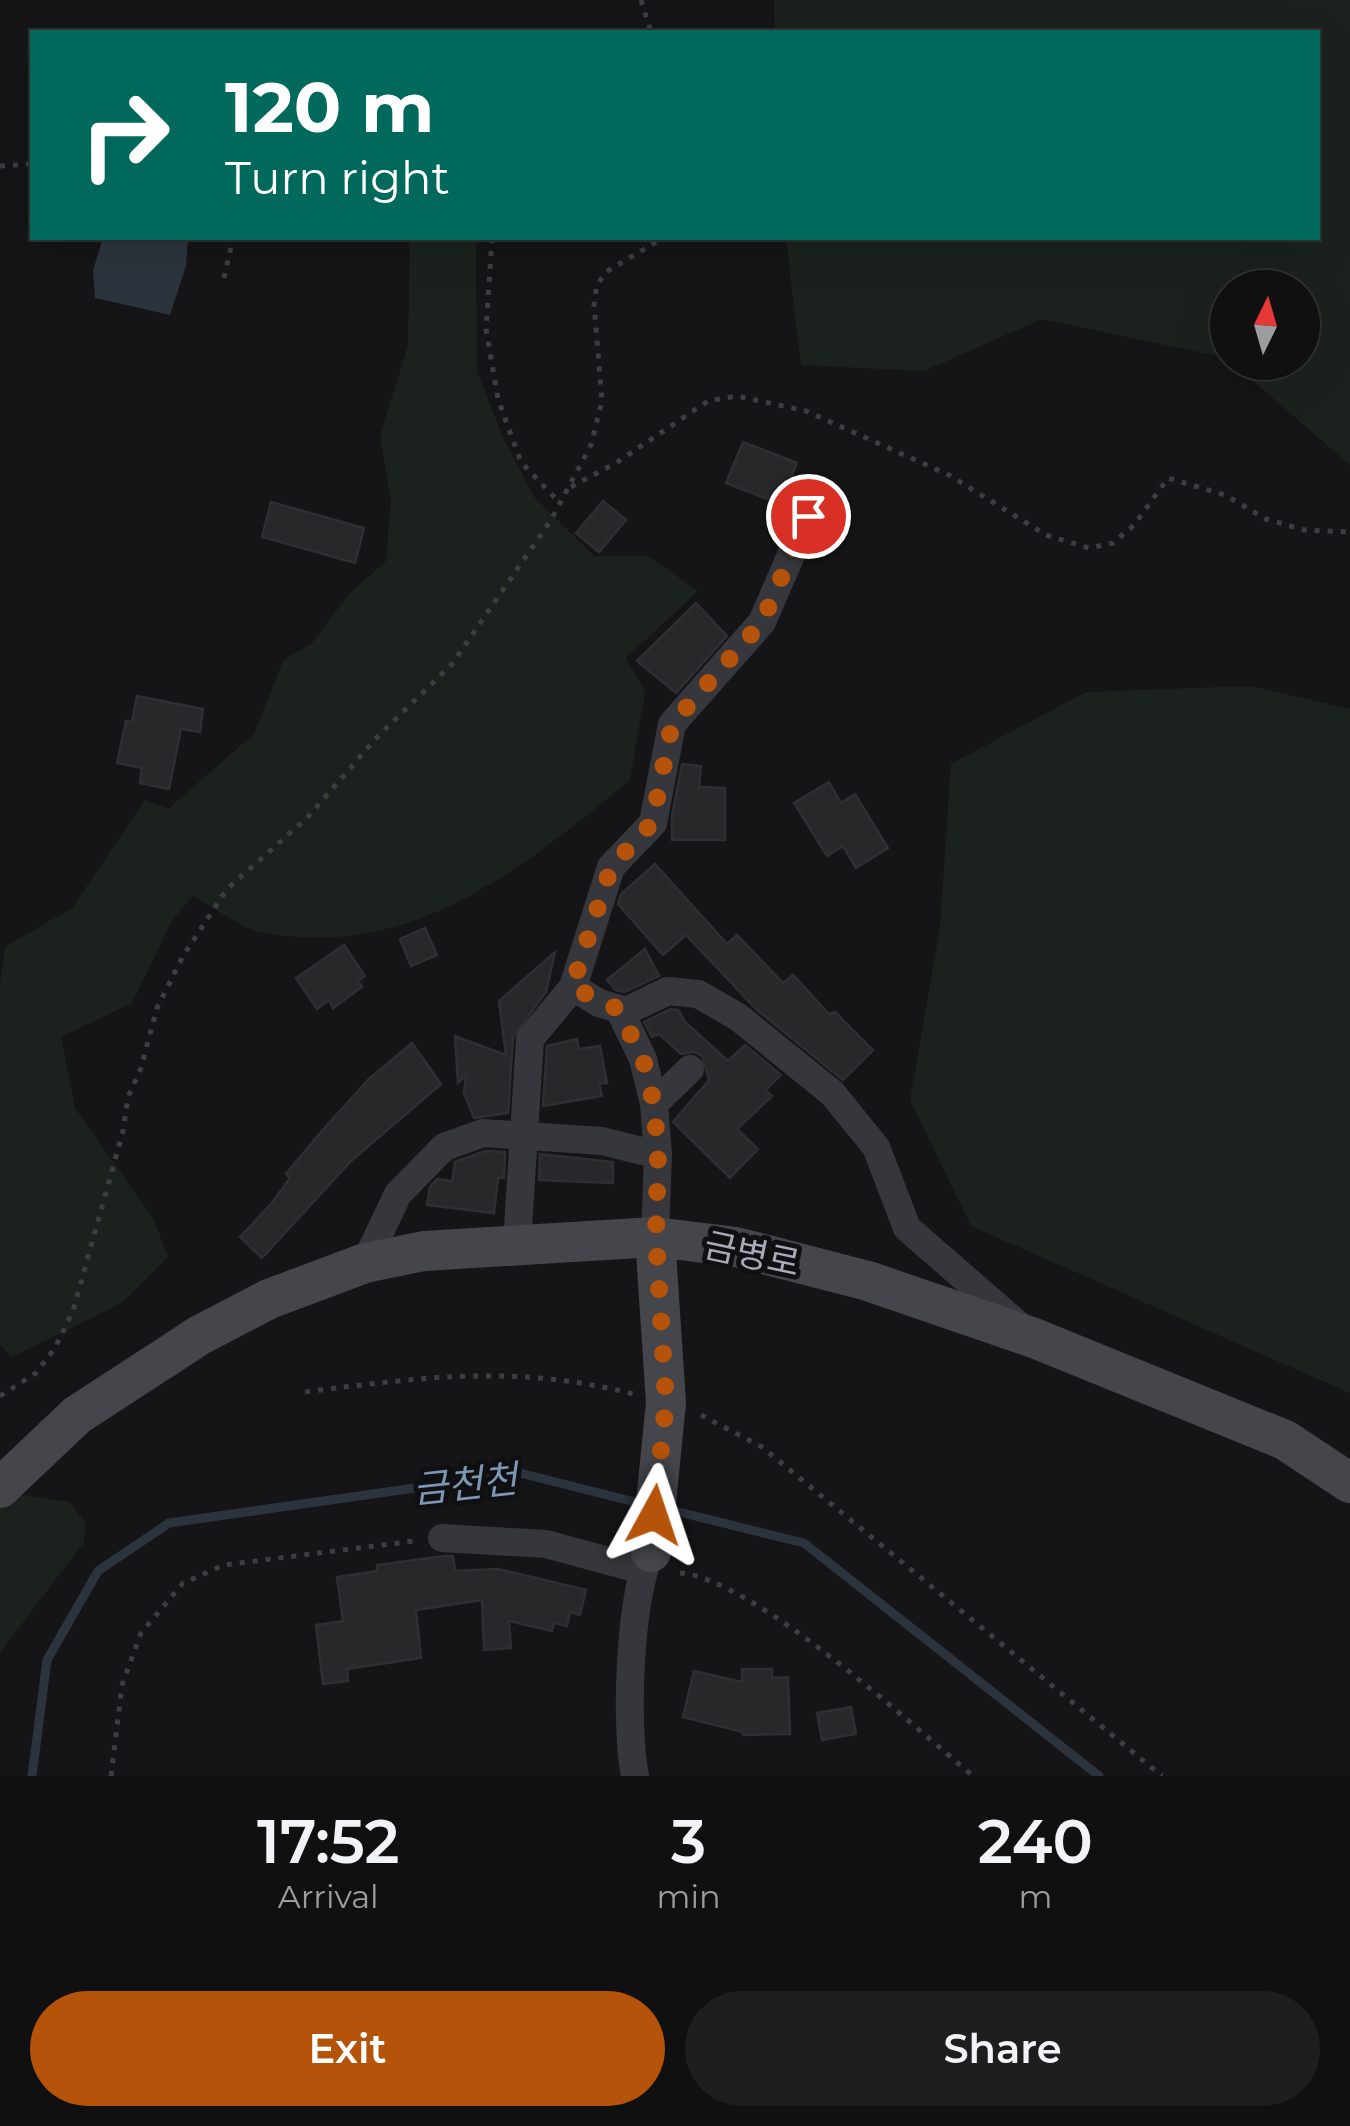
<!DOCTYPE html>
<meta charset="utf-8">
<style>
:root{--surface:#101011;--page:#1e1e1f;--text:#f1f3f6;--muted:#9c9d9f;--line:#303031;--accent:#b45309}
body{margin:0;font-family:Montserrat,"Noto Sans KR",sans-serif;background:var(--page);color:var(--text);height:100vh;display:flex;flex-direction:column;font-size:38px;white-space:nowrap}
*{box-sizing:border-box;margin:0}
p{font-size:32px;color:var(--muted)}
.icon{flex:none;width:55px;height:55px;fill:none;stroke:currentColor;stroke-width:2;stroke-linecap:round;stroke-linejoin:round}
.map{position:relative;height:1776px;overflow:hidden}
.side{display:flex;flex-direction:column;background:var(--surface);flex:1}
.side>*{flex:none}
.guide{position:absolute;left:30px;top:30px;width:1290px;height:210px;border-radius:0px;box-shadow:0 10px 40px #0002,0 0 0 2px var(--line);background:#00695c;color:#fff;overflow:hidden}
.needle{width:65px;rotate:5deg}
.controls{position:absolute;left:1210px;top:270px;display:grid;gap:20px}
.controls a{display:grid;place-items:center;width:110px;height:110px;border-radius:50%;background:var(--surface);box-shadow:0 10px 40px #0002,0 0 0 2px var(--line);font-size:50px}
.pin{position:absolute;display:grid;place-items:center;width:85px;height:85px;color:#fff;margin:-42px;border:5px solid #fff;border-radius:50%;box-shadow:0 2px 10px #0007}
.me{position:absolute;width:110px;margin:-55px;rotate:5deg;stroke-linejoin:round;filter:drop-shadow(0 0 8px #0008)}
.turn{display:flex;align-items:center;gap:35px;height:210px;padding:0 30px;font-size:45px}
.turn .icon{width:130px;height:130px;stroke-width:2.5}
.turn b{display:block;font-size:70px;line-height:85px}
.eta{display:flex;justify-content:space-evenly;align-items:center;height:170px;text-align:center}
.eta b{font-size:60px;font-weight:600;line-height:70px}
.action{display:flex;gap:20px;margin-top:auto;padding:20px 30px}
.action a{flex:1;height:115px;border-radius:60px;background:var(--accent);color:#fff;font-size:40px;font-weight:600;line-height:115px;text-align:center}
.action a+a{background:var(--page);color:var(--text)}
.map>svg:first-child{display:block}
</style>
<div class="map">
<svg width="1350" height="1776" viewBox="0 0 1350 1776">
<rect width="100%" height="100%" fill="#151517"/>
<!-- green -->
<path fill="#1b221d" d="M774,0H1350V465L1232,363L1302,362V288H1228L1227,358L1042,319L924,371L801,365L786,238H1318V32H775Z
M410,238H476L477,371L502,435L534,497L594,556H648L698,591L626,658L645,692L630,780C523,868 410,962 260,932C238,927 213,906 193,896L173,919L132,1003L61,1037L75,1108L154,1220L168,1257L122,1303L12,1357L0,1345V983L5,947L72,908L145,800L168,809L254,734L283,661L312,643L348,595L386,561L391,501L380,436L408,345Z
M1250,686L1350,709V1393L971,1226L910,1100L940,928L951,764L1086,692Z
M14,1494L70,1502L86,1524L83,1544L0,1652V1506Z"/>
<!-- water -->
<path fill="#2b333c" d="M103,238H188L186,266L170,315L95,298L93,270Z"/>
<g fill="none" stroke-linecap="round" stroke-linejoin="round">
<!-- stream -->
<path stroke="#2b333c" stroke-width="9" d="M667,1509L804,1543L1099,1776
M32,1776L47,1660L98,1571L169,1523L520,1473L647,1505"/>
</g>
<!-- building -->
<path fill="#28282b" stroke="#2f2f33" stroke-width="2.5" d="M743,442L797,463L780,504L726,483Z
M603,501L626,520L599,552L576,533Z
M271,502L364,528L355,563L262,537Z
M696,603L727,636L676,693L637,661Z
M137,696L203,709L200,732L181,729L169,789L140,783L142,768L117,763L126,721L132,722Z
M682,764L701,766L699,787L725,788V840H672V815Z
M829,782L841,803L855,794L888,848L856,868L843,846L827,856L794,803Z
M655,864L727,944L737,935L783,983L793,975L829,1014L835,1012L873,1050L843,1080L756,1009L686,935L663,955L618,904L621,894Z
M425,928L437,955L411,966L400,939Z
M344,945L365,976L358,981L362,987L333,1008L329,1000L317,1009L296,978Z
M645,949L659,976L625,992L616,990L607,980Z
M555,952L546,992L513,1037L508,1113L474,1118L464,1093L466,1075L458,1083L455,1036L506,1055L499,1001Z
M671,1009L678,1010L685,1022L728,1061L745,1045L781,1075L765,1090L772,1096L737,1129L758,1149L730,1178L673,1122L709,1080L702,1056L694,1052L681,1054L659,1034L652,1037L644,1022Z
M577,1039L579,1049L600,1046L607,1083L599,1084L602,1096L543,1106L547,1046Z
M412,1043L441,1084L351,1161L262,1258L240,1237L271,1204L290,1178L286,1174L320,1133L369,1079Z
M485,1151L505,1152L504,1178H498L494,1213L427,1205L430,1187L437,1179L452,1181L455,1162Z
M540,1154L613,1162V1183L539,1180Z
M444,1556H453L455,1571L498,1569L586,1590L580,1615L570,1612L567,1626L554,1623L552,1631L509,1621L511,1648L484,1650L482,1600L416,1610L421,1658L347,1669L348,1681L323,1684L316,1625L343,1621L337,1577L377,1571V1565Z
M742,1669H772V1678L788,1677L790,1734L743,1735V1732L683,1717L694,1671L742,1682Z
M851,1707L856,1734L822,1740L817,1713Z"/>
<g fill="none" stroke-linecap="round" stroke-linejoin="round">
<!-- path -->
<path stroke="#3c3e43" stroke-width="5" stroke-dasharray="5 8" stroke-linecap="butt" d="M641,0L651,32
M0,166L32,164
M492,238L486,329L498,399L521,462L560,503
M224,278L233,238
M571,487L616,463L708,401L737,396L806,411L949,475L1046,535L1089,548L1113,543L1134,525L1168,478L1225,495L1266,519L1304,530L1349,532
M305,1392C423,1377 516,1364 633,1394
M0,1396L36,1373L55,1348L73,1311L123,1131L128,1097L141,1068L157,1008L183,956L227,889L307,818L378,736L452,664L551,520L591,445L602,401L594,304L597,284L609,270L663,238
M701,1415L762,1447L1162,1776
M680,1573C754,1579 912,1725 973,1776
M111,1776L122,1685L141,1633L183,1583L224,1565L414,1541"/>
<!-- street -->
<path stroke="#36373c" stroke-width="28" d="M573,987L599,1003L626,1011L668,991L698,994L738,1017L832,1093L876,1147L907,1228L1022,1328
M619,1009L643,1059L654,1104
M658,1155L654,1104L690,1069
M517,1243L530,1039L573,987L611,867L653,823L672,724L762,622L808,516
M365,1263L398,1194L444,1147L483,1133L602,1141L658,1155L655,1237
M442,1538L546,1544L642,1570
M635,1776C625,1726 629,1597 651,1552"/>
<!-- secondary -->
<path stroke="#44464c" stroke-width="40" d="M0,1488L77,1415L200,1335L269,1299L365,1263L424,1251L655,1237L736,1247L868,1281L1034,1338L1285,1440L1350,1483
M651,1552L666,1403L655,1237"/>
</g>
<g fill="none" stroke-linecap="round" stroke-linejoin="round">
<!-- route -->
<path stroke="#b45309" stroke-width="18" stroke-dasharray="0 32.4" d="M654,1515L666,1403L656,1236L658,1155L654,1104L643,1059L618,1009L572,987L611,867L652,823L672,724L762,622L808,516"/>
</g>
<g text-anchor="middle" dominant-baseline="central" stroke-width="10" stroke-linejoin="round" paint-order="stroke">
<!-- street labels -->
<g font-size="35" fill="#a7abb8" stroke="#101012">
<text transform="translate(752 1254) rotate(12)">금병로</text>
</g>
<!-- water labels -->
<g font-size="38" font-style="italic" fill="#7c97b4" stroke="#101012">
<text transform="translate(465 1484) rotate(-6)">금천천</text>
</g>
</g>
</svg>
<div class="controls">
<a><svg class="needle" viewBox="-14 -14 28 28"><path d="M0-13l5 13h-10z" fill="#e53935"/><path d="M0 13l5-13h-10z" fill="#9c9d9f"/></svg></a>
</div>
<div class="pin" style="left:808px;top:516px;background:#d93025"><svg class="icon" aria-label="arrive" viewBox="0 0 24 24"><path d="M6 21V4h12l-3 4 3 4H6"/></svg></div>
<svg class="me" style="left:654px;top:1515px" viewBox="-20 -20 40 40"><path d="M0-17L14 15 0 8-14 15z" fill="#b45309" stroke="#fff" stroke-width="4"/></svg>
<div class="guide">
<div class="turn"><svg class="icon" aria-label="right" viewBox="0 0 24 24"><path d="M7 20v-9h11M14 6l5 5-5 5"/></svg><div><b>120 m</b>Turn right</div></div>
</div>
</div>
<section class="side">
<div class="eta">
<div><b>17:52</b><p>Arrival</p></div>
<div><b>3</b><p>min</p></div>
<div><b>240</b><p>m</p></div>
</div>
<div class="action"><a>Exit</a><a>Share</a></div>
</section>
